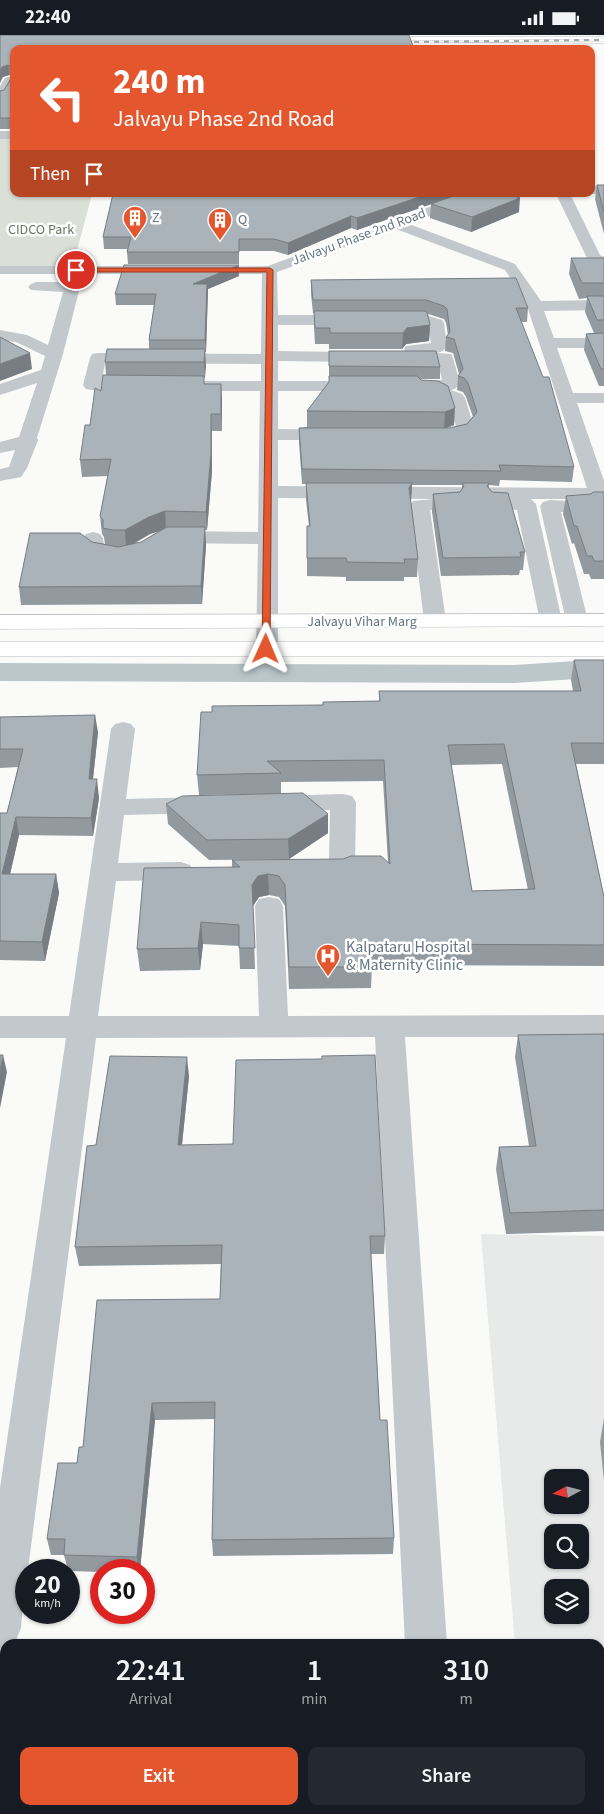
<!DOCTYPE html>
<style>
:root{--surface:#171b24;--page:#242831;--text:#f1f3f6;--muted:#9ea1a6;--accent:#e4572e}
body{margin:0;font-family:"Source Sans 3",sans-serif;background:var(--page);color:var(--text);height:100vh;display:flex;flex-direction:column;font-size:19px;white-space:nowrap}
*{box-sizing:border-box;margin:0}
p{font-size:16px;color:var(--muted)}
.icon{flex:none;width:28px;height:28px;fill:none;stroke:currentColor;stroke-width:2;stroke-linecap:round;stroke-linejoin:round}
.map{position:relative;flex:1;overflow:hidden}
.sheet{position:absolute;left:0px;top:1604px;width:605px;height:176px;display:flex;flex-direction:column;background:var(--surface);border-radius:15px 15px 0 0;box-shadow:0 1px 4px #0004}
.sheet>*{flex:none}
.guide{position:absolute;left:10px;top:10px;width:585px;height:152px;border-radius:10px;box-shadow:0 1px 4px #0004;background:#e4572e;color:#fff;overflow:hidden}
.needle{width:32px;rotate:263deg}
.controls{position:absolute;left:544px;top:1434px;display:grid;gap:10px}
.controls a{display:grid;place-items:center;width:45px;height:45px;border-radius:10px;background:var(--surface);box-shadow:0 1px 4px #0004;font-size:25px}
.speed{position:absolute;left:15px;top:1524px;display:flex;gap:10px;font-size:25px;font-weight:700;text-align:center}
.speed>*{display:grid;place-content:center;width:65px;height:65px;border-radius:50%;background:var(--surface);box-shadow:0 1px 4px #0004;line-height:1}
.speed small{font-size:12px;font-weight:400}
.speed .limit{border:8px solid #d22;background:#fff;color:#111}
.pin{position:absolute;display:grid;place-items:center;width:42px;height:42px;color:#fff;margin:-21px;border:2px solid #fff;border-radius:50%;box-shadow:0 1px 5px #0007}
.me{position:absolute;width:55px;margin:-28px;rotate:1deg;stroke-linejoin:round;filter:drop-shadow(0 0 4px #0008)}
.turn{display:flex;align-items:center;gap:18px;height:105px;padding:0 20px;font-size:22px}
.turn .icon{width:65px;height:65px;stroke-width:2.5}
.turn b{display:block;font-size:35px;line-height:42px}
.then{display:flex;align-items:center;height:48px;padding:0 20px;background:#0003;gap:10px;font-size:19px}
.eta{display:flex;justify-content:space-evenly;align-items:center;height:85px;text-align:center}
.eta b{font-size:30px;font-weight:600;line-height:35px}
.action{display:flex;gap:10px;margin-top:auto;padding:10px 20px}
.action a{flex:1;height:58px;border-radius:10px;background:var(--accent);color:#fff;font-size:20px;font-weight:600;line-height:58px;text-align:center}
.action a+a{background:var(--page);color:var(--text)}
.status{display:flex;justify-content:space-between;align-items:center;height:35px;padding:0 25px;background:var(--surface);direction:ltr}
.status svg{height:14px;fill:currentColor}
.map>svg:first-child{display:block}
</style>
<div class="status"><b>22:40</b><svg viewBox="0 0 49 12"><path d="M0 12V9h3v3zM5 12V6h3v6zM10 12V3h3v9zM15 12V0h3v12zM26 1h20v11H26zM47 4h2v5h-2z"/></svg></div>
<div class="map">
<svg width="604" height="1779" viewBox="0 0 604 1779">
<rect width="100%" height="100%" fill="#fafaf8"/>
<!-- built -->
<path fill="#e8e9e9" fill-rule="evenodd" d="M481,1199L604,1201V1779H529V1775H600V1609H515ZM552,1442H580V1470H552ZM552,1498H580V1525H552ZM552,1552H580V1580H552Z"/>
<!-- green -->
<path fill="#dadfd7" d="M0,104H14V159H92L73,231H0Z
M3,1739H5V1775H407V1779H0Z"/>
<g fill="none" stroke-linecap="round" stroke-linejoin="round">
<!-- canal -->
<path fill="#bbc7cb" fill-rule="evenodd" d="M576,626L587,629L591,635L587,641L576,644L515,648L0,646V628L515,630Z"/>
<defs>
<path id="major" d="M373,2H604V8L369,7L368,5L369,3Z
M604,579V591L0,594V580Z
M0,607H604V621H0Z"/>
</defs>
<!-- major casing -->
<use href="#major" stroke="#b5babe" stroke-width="1"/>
<!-- minor -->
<path fill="#c3c8cc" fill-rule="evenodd" d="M9,42L13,43L14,47L4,64L0,65V51L5,43Z
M0,96H14V104H0Z
M591,151H604V159H590Z
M465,159H484L482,162L409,189L515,229L541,266L604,265V275L544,276L554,303H604V313H557L573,358H604V368H577L604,446V464H531L536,469L562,586L559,591L551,592L543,591L540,586L517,475L490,473L487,469L493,464H454L458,465L461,469L458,473L430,475L446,586L443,591L435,592L427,591L424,586L410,470L413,466L433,464L278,463V614L275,619L267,621L259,619L256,614L258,509L169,508L162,506L159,502L162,498L169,496L258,497L260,356H185L179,355L176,351L179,347L185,346H261V329L105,328L102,345H140L146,346L149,350L146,354L140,355H92L86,354L83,350L90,323L92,319L98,318L261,319L262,239H201L196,238L194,235L196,232L268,231ZM396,194L505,235L525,265L587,453L278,451V405H337L343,404L346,400L343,396L337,395L278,394V356H362L368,355L371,351L368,347L362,346H278V326L438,328L442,345L404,347L401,351L404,355L417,356L420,360L437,361L448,366L456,391L450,396L427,397L424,401L427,405C445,409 463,408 474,392L465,363L462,359L451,355L455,354L460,348L453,323L451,319L437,318L443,316L447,311L444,288L442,285L425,280L385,282L383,285L385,288L391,290L428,291L431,308L406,311L404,314L407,318L278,316V290H350L356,288L358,285L356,282L350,280H278L277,237Z
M556,159H570L600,220L604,222V231L589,226L587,223Z
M0,231H158L163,232L165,235L163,238L158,239H0Z
M36,247H72L77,249L80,252L63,319L37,403L38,405L27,433L21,442L0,446V434L9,432L15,415L0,418V407L19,402L37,348L0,360V349L41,335L45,321L16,307L0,305V295L27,300L48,310L63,257L31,255L28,252L31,249Z
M550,465L588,467L591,471L588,475L561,477L588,586L585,591L577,592L569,591L566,586L540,471L543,467Z
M93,497L100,499L103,503L104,512L128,517L131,521L128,525C113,529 68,524 86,499Z
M123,687L131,689L135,694L126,764L204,762L213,764L217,770L213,776L204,778L124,780L118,828L181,827L190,830L194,836L190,842L181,845L116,846L98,981H259L255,871L259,864L269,862L279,864L283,871L288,981L604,980V1002H405L447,1609H405L375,1002L96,1003L28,1535H26L21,1593L15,1608L5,1609V1611L0,1614V1453L66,1003H0V981H69L111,694L115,689Z
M343,759L352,761L356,767L355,834L351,840C337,844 321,845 307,841L303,835L307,829L329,826L330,775L277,777L268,775L264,769L268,763L277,761Z
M0,1621H5V1663H0Z
M414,1775H458V1779H414Z"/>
<!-- major -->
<use href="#major" fill="#fff" fill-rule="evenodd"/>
<defs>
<path id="rail" d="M399,7L604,5"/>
</defs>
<!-- rail casing -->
<use href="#rail" stroke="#a2aab0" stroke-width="2.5"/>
<!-- rail -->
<use href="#rail" stroke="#fff" stroke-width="2" stroke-dasharray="5" stroke-linecap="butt"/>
</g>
<!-- wall -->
<path fill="#929a9f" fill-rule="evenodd" d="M14,14V94H0V56L4,55L12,41L9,40L3,42Z
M597,150H604V199L595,164Z
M507,159L519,177L471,197L430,183L431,169L357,195L351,193L288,220L274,216H239V229H128L127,217L128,214H104L103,202Z
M571,223H604V351H599L584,315L586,299L594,298L585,277L587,263L579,264L569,239Z
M239,241L208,254L206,317H205V343H204V349H221L222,396H212V436L207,495H205L206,510L202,569L21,570L19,552L92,507L105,509L104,502L102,499L100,481L108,441L82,442L80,425L90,390L106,340L105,327L149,314V305L154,270H116L115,259ZM159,496L141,507L135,508L150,499Z
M311,245L528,273L527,287H521L574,432L572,447L500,445L499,451L489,450V454L525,517L523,535H520L519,540L441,541L432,477L433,459L460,457L462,454V450H412L411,466L418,524L417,542H404V546H346V542L307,541V491H309L306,465V449H302L299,407V393L307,392V376L329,347V316L440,332V344H420L421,345L438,346L454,390L446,393H449L467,389L473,382L466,362L463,357L457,355L458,341L459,339L453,318L445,316L446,302L448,300L446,288L444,284L428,279L430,290L429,306L406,309L402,314H329V309H315L314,292V278H313L311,259Z
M604,457V544H591L589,539H584L574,508L572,509L563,479L566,461L591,459Z
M574,625H604V729H576L604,862V931L372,930L371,953L289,954L285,871L279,862L269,860L259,862L253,871L255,934H240L239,911L203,909L200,935L140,936L137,914L232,832V825L388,827L383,746L281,747V759L199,760L197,740L212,677L379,666V656H573L571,645ZM502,729L528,855L472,856L451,730Z
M0,682L98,697L93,744L99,763L93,801L19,800L10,839H56L59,858L45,926L0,925V778H7L18,732L0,733Z
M166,769L328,798L289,824L209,825L168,789Z
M604,999V1196L506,1199L496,1134L499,1112L529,1111L515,1022L518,1000Z
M189,1041L182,1110L385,1201L384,1219H371L380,1385L394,1503L393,1519L213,1521L212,1505L215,1384L155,1385L140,1535H101V1537L69,1536L68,1535L64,1520H51L47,1504L83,1412L220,1264L221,1229L79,1231L75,1212L96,1110Z
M604,1383V1446L600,1407Z"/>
<!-- shaded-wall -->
<path fill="#777d82" d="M8,30L9,40L3,42L0,48V36L2,32Z
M428,159H460L357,195V183Z
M520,163L519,177L471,197L472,182Z
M351,181V193L288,220V208Z
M239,230V241L208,254L206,317L205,305L193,249Z
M430,290L429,306L406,309L402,314L403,298L407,293Z
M205,314L206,331L205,343L204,327Z
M30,318L32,334L0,346V329Z
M221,349L222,365V396L221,379Z
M455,373L454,390L444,394L445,377Z
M211,379L212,436L207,495L206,477Z
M412,448L411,466L409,453Z
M165,476L166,494L150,499L126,513L125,495L149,482Z
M205,492L206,510L202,569L201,551Z
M95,680L98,697L91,762L89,744Z
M97,744L99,763L93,801L91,783Z
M328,779V798L289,824L288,804Z
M16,782L19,800L6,857L2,839Z
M56,839L59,858L45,926L42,907Z
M268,839L269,860L259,862L253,871L252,850L258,841Z
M201,887L203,909L200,935L198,913Z
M3,1020L7,1037L0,1073V1037Z
M187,1022L189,1041L180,1128L178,1110Z
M152,1368L155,1385L140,1535H139L137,1522Z"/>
<!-- building -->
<path fill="#aab3b9" stroke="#777d82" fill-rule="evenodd" d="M0,0H409L414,14H14V33L8,30L2,32L0,36Z
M14,39V85L13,83H0V56L4,55Z
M597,150H604V177Z
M113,159H428L357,183L351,181L288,208L274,204H239V217H127L131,202H103Z
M459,159H507L520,163L472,182L431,169Z
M571,223H604V248H582Z
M124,230H239L193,249H207L205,305H149L156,259H115Z
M516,243L528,273H516L543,342H549L574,432L499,430L501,436L302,434L299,393H449L467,389L477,377L468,348L464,343L458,341L463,334L454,304L446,302L450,297L447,274L444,271L426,265H313L311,245Z
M587,261H604V285H597Z
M314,276H425L427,277L430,290L407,293L403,298H330V293H315Z
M604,298V334H601L586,299Z
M0,302L30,318L0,329Z
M107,314H205L204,327H105Z
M329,316H436L440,332L329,331Z
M103,340L204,341V349H221V379H211V419L206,477L165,476L149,482L125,495H112L103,493V485L100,481L111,424L80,425L85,390H90L95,353L101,356Z
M329,341H417L421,345L438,346L448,351L455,373L445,377L307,376L329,347Z
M306,448H412L409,453L418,524H404L405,528L347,527L346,523H307V491H310Z
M462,448H489L487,451L492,457L508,458L525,517H520L521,522L443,523L433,459L460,457L464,451Z
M593,457H604V526H594L592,521H587L577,491H574L566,461L591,459Z
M167,492H205L201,551L19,552L30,498H80L92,507L118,512L141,507Z
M574,625H604V708H571L604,862V910L370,909L372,932H289L285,850L279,841L268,839L258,841L252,850L255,913H239V890L201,887L198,913L137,914L144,833L240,832L232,825L343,824L351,821H381L390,829L384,725L267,726L281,738L197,740L201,677H212V671L323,670V667L380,666L379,656H581ZM504,709L535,854L472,856L448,710Z
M95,680L89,744H97L91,783L16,782L2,839H56L42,907L0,906V778H7L23,714H0V682Z
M303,758L328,779L288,804L207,805L166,769L182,761Z
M604,999V1175L510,1178L499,1112L536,1111L518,1000Z
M0,1020H3L0,1037Z
M375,1020L385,1201H370L380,1385H387L394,1503L212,1505L215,1367L152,1368L137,1522L64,1520L65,1504H47L58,1428H77L79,1412H83L97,1265L220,1264L222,1210L75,1212L87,1111L96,1110L110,1021L187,1022L178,1110L233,1109L236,1025L322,1024V1021Z"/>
<!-- route -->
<path fill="#e4572e" stroke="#94391e" d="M74,233H270L273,235L270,616H263L262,614L267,237H76Z"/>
<!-- icons -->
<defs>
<symbol id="building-pin" viewBox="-11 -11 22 30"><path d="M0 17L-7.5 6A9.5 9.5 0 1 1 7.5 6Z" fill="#e4572e" stroke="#fff"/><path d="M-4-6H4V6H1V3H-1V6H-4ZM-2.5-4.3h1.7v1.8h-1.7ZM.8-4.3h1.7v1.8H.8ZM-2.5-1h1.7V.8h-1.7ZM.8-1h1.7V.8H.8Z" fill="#fff"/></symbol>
<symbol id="hospital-pin" viewBox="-11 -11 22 30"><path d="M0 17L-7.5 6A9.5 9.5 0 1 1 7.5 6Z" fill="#e4572e" stroke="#fff"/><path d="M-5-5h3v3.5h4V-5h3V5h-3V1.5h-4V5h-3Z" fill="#fff"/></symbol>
</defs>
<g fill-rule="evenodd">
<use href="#building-pin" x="121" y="169" width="28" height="38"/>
<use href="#building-pin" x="206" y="171" width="28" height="38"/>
<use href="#hospital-pin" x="314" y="907" width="28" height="38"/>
</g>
<g text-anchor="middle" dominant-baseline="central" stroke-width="5" stroke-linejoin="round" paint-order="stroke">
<!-- far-poi labels -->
<g font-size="14" fill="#657683" stroke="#fff" text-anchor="start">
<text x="152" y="183">Z</text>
<text x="238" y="185">Q</text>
</g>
<!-- far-park labels -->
<g font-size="14" fill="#687a64" stroke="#fff">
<text x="41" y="195">CIDCO Park</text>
</g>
<!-- far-street labels -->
<g font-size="14" fill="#657683" stroke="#fff">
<text transform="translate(359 202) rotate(-20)">Jalvayu Phase 2nd Road</text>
<text x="362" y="587">Jalvayu Vihar Marg</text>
</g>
<!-- poi labels -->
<g font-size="16" fill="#657683" stroke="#fff" text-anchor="start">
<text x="346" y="912">Kalpataru Hospital<tspan x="346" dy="18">&amp; Maternity Clinic</tspan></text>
</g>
</g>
</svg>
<div class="controls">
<a><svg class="needle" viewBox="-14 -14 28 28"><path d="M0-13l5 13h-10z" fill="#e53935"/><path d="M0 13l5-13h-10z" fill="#9ea1a6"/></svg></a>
<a><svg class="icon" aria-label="search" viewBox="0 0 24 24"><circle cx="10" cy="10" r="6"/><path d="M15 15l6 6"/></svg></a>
<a><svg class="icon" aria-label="layers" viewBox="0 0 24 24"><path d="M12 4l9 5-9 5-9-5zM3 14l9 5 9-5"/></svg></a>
</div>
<div class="speed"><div>20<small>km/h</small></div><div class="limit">30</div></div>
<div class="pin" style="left:76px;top:235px;background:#d93025"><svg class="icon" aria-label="arrive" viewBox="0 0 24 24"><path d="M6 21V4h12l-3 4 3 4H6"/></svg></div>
<svg class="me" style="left:266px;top:614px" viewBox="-20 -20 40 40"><path d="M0-17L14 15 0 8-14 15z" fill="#e4572e" stroke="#fff" stroke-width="4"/></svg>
<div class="guide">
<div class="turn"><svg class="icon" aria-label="left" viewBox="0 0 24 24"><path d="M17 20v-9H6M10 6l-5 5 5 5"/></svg><div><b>240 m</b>Jalvayu Phase 2nd Road</div></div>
<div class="then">Then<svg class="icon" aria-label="arrive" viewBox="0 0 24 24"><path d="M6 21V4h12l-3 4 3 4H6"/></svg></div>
</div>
<section class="sheet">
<div class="eta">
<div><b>22:41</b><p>Arrival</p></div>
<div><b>1</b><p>min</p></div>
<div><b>310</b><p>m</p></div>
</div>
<div class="action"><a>Exit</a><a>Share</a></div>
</section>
</div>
